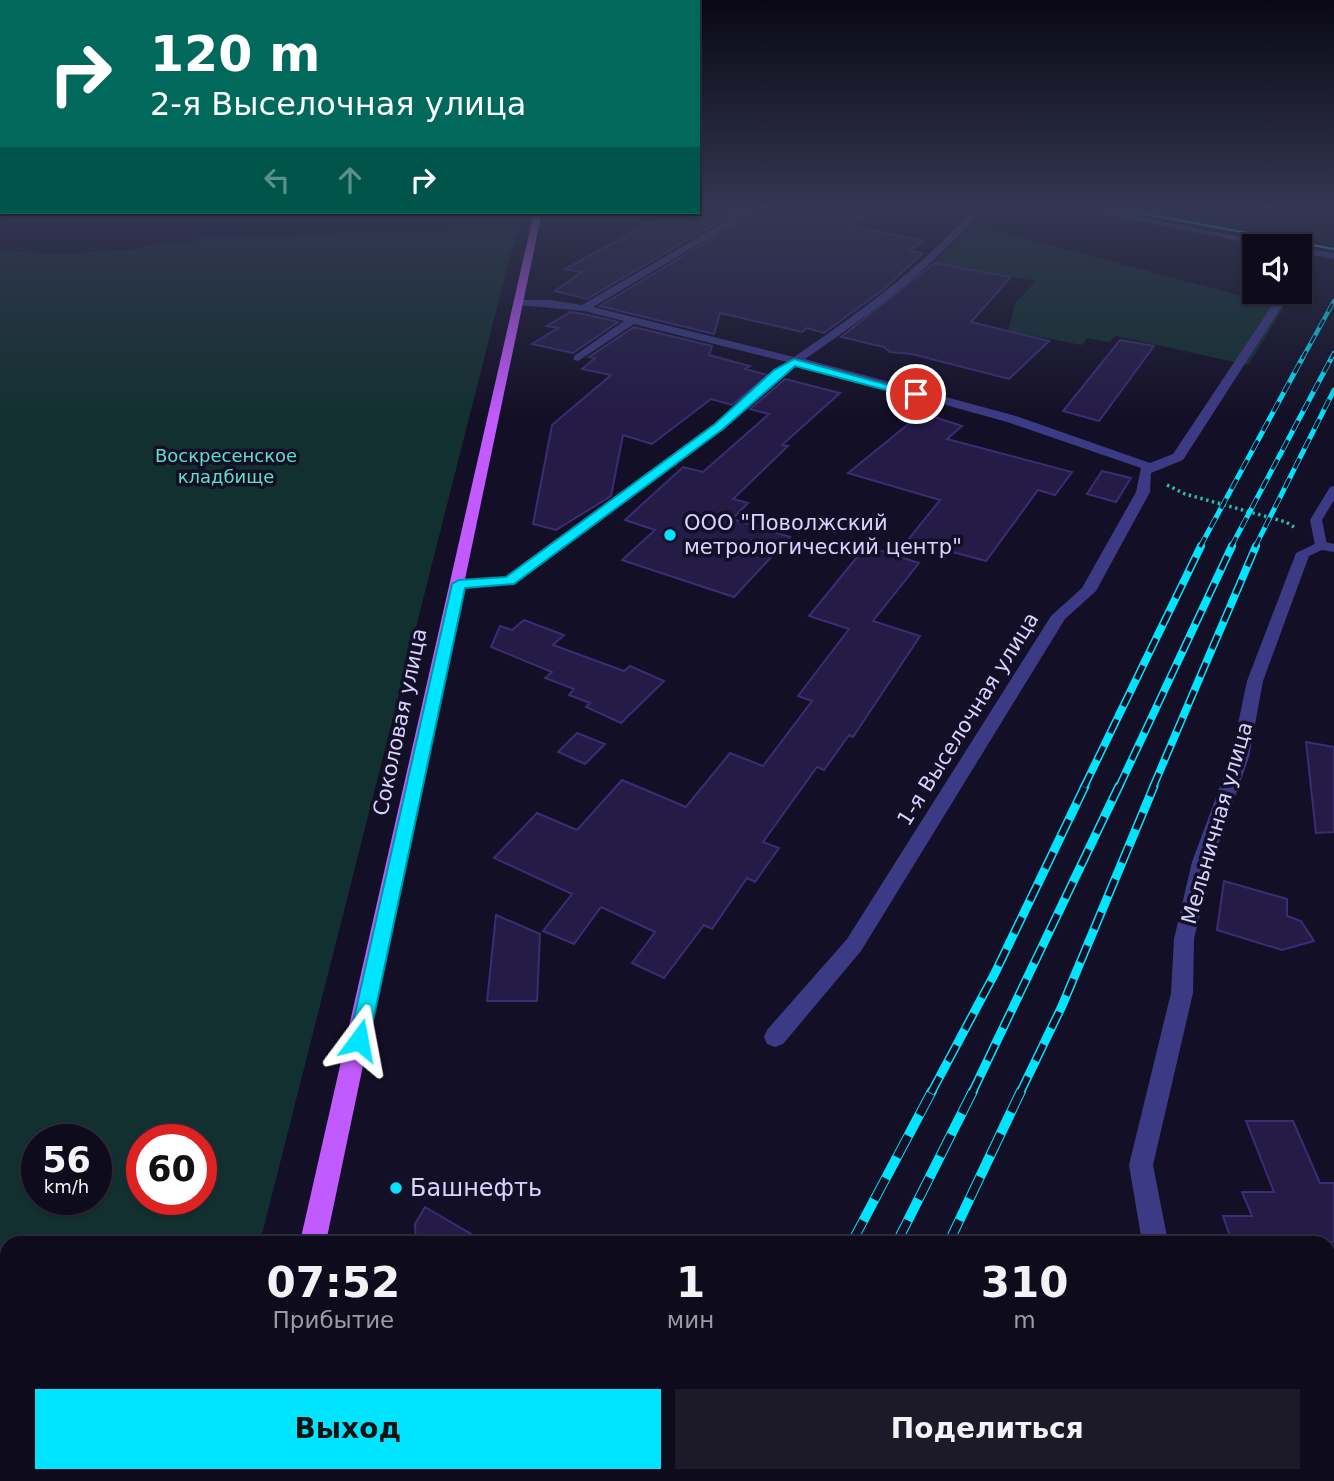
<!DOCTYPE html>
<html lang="ru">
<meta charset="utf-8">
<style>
:root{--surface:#0e0b1c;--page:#1c1929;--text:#f1f3f6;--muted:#9b9ba3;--line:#2e2b3b;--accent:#00e5ff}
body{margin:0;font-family:"DejaVu Sans",sans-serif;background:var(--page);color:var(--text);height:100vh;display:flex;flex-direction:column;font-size:26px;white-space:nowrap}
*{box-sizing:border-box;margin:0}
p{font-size:23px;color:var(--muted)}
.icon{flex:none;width:38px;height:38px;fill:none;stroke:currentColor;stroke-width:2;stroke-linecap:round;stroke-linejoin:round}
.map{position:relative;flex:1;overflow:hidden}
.panel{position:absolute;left:0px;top:1236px;width:1335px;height:247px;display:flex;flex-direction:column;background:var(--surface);border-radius:21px 21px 0 0;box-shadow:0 2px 5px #0004,0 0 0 2px var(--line)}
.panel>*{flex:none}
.hud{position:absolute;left:0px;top:0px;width:700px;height:214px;box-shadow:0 2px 5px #0004,0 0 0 2px var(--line);background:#00695c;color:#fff;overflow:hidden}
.fabs{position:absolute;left:1242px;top:234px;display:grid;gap:14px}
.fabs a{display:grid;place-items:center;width:70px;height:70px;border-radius:0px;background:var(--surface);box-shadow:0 2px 5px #0004,0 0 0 2px var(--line);font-size:35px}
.speed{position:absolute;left:21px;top:1124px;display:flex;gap:14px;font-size:35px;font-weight:700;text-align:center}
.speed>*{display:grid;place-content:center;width:91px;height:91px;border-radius:50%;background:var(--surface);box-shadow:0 2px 5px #0004,0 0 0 2px var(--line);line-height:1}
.speed small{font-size:18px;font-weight:400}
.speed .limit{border:10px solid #d22;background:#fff;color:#111}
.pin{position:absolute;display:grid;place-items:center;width:60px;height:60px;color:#fff;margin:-30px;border:4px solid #fff;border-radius:50%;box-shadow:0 2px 7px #0007}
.me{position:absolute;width:77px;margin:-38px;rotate:13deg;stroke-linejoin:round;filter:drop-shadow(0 0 5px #0008)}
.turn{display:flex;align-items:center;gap:24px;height:147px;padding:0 35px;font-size:32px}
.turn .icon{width:91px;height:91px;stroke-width:2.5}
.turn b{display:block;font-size:49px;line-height:60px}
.lanes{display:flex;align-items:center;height:66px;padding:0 35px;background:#0003;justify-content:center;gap:35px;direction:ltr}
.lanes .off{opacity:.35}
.eta{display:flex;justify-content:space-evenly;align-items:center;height:119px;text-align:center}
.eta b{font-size:42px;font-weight:700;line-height:49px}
.primary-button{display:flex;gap:14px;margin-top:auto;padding:14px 35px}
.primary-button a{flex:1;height:80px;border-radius:0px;background:var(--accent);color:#111;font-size:28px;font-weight:700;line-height:80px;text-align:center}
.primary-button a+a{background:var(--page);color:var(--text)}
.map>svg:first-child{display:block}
</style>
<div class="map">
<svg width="1334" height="1481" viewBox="0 0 1334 1481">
<rect width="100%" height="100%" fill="#130f26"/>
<!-- green -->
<path fill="#12302f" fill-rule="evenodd" d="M973,225L1284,307L1248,365L1116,336L1109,342L1087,338L1082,345L1008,331L1015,303L1036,281L934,263Z
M517,229L260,1242H7V1475H191L189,1481H0V251L63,254L139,249L148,245L196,241V238ZM37,1139H96V1199H37ZM142,1139H201V1199H142Z"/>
<!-- building -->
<path fill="#241b47" stroke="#3b2d73" stroke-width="2" d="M710,210H739L587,299L555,291L581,272L565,269L670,212Z
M759,210H876L847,226L922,240L910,251L923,253L884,289L824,333L807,328L802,332L720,313L714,334L600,306Z
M934,263L1011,277L971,322L1049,341L1009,379L912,354L890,352L884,347L841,337Z
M570,312L584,314L618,322L573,353L532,344L558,328L547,326Z
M634,327L712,346L709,355L750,366L745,369L768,375L732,405L711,399L652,444L623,435L611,496L556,530L533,524L552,425L611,375L582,369L595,358L589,357Z
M1120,340L1154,346L1099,421L1063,411Z
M785,379L840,393L782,445L788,446L733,499L748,503L732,519L790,537L734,597L622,560L655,530L625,520L683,467L703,472L769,414L750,409Z
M922,413L962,426L947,439L1072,472L1055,495L1038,490L986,561L908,540L940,500L848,473Z
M1102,471L1131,478L1116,502L1087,494Z
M866,546L919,563L873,621L920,636L853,737L849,735L824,770L817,767L763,842L779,848L755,882L747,878L712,929L704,925L664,978L632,963L655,932L601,907L574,944L543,931L572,894L494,858L537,813L577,830L622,780L686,807L730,753L763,766L812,701L798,696L849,629L809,616Z
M524,620L564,635L553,645L624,671L630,666L664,681L621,723L586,707L590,703L569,695L574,689L545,678L552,672L491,647L500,626L512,630Z
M577,733L605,744L585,764L558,752Z
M1306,742L1334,747V832L1316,833Z
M1224,881L1287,899V916L1301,921L1314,941L1282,950L1217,930Z
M496,915L540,934L537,1001H487Z
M1246,1121H1293L1320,1183H1334V1242H1232L1223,1216H1252L1242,1192H1274Z
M425,1207L485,1242H416L415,1224Z"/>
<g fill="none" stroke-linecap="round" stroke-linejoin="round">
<!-- path -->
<path stroke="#2fb8b0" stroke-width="3.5" stroke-dasharray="2.5 3.5" stroke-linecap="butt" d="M1167,485L1185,494L1286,522L1294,527"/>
<!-- service -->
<path fill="#3d3a85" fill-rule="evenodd" d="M1233,210H1242L1238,212Z
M65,212H77L68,215Z
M1334,486V500L1322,520L1327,545L1321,549L1315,545L1310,520L1330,487Z
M1334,1261V1285L1328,1286V1262Z"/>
<!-- minor -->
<path fill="#3d3a85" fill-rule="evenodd" d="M745,210H756L593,307L794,357C857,314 917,271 969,214H975V218C925,274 866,317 805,359L1016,416L1150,463L1173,454L1281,292H1291L1183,460L1151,473L1150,492L1096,591L1065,619L861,951L783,1044L775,1047L767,1044L764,1037L767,1030L847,939L1051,616L1082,588L1136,492L1141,468L1007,422L798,364L723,429L515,584L454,587L452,584L454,581L459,580L506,577L715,423L787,362L634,324L578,361L574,360V356L624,321L584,311L519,305L514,302L515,300H551L582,305Z
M1321,541L1334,544V552L1322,550L1309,556L1263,681L1249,757L1212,862L1194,939L1193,993L1153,1165L1168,1242H1142L1129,1165L1171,993L1174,939L1192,862L1231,757L1247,681L1296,553Z
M1222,1475H1252L1254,1481H1224Z"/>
<!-- tertiary -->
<path fill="#3d3a85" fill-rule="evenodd" d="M1086,210H1106L1290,247H1269Z
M1300,247L1334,253V259L1300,253Z"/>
<!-- primary -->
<path fill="#c25bff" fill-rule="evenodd" d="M534,212H542L326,1242H300Z
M237,1475H267L265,1481H235Z"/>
<!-- tram -->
<path stroke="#00e5ff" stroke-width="2" d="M1123,210L1334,249"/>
<defs>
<path id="rail-far4" d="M1302,359L1334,301
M1331,359L1334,353"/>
<path id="rail-far3" d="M1200,547L1303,357
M1231,547L1332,357
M1255,547L1334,390"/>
<path id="rail-far2" d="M1084,787L1201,546
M1119,787L1232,546
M1153,787L1256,546"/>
<path id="rail-far1" d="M931,1093L995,973L1085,786
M972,1093L1119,786
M1020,1093L1062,1006L1154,786"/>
<path id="rail" d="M852,1242L932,1091
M897,1242L973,1091
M949,1242L1021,1091
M726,1481L730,1475
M777,1481L780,1475
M836,1481L838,1475"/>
</defs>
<!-- rail-far4 casing -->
<use href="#rail-far4" stroke="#00e5ff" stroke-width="4.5"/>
<!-- rail-far3 casing -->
<use href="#rail-far3" stroke="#00e5ff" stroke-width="5"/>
<!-- rail-far2 casing -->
<use href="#rail-far2" stroke="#00e5ff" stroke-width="8"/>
<!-- rail-far1 casing -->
<use href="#rail-far1" stroke="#00e5ff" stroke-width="9"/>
<!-- rail casing -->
<use href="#rail" stroke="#00e5ff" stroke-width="10"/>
<!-- rail-far4 -->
<use href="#rail-far4" stroke="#130f26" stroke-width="2.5" stroke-dasharray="9" stroke-linecap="butt"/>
<!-- rail-far3 -->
<use href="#rail-far3" stroke="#130f26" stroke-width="3.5" stroke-dasharray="11" stroke-linecap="butt"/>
<!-- rail-far2 -->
<use href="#rail-far2" stroke="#130f26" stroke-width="5" stroke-dasharray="15" stroke-linecap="butt"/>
<!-- rail-far1 -->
<use href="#rail-far1" stroke="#130f26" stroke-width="6" stroke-dasharray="18" stroke-linecap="butt"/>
<!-- rail -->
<use href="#rail" stroke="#130f26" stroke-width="8" stroke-dasharray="24" stroke-linecap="butt"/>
</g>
<!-- sky -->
<linearGradient id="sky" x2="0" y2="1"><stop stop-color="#0a0815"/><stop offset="0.5" stop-color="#333752"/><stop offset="1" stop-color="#333752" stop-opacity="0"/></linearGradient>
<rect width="1334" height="418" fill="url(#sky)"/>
<!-- route -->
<path fill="#00e5ff" stroke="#0095a6" stroke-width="2" d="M794,359L921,394L916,398L795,366L723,429L514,584L465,588L369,1040L366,1046L359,1048L352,1046L349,1040L452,584L459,580L506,577L715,424L774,370Z"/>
<!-- markers -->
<g fill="#00e5ff" stroke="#130f26" stroke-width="2.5">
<circle cx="670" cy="535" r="7"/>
<circle cx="396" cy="1188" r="7"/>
</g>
<g text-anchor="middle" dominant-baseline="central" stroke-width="7" stroke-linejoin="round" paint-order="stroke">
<!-- far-park labels -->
<g font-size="18" fill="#5fe0c0" stroke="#130f26">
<text x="226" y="455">Воскресенское<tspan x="226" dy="21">кладбище</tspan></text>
</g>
<!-- poi labels -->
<g font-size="21" fill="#d9d4ff" stroke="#130f26" text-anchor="start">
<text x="684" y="523">ООО "Поволжский<tspan x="684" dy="24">метрологический центр"</tspan></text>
</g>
<!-- street labels -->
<g font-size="21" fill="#d9d4ff" stroke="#130f26">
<text transform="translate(968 719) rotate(-58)">1-я Выселочная улица</text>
<text transform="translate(400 722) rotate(-78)">Соколовая улица</text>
<text transform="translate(1217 823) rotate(-74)">Мельничная улица</text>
</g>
<!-- near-poi labels -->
<g font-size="24" fill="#d9d4ff" stroke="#130f26" text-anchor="start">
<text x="410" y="1188">Башнефть</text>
</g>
</g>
</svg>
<div class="fabs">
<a><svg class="icon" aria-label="sound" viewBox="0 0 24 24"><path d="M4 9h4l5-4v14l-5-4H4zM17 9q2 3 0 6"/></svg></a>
</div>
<div class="speed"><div>56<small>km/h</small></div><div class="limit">60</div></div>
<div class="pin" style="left:916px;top:394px;background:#d93025"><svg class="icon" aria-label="arrive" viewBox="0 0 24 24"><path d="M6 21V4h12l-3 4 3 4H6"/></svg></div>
<svg class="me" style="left:359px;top:1040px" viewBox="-20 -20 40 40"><path d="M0-17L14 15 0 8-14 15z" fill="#00e5ff" stroke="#fff" stroke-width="4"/></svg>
<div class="hud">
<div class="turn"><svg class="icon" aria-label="right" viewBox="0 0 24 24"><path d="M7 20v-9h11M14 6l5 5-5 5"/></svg><div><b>120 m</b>2-я Выселочная улица</div></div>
<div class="lanes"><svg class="icon off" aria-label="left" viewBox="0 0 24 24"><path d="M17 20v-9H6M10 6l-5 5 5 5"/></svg><svg class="icon off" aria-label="ahead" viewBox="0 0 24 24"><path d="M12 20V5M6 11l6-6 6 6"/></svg><svg class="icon" aria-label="right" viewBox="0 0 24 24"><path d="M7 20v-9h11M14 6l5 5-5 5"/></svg></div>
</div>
<section class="panel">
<div class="eta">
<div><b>07:52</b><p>Прибытие</p></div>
<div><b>1</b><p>мин</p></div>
<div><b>310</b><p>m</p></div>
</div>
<div class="primary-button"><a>Выход</a><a>Поделиться</a></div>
</section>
</div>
